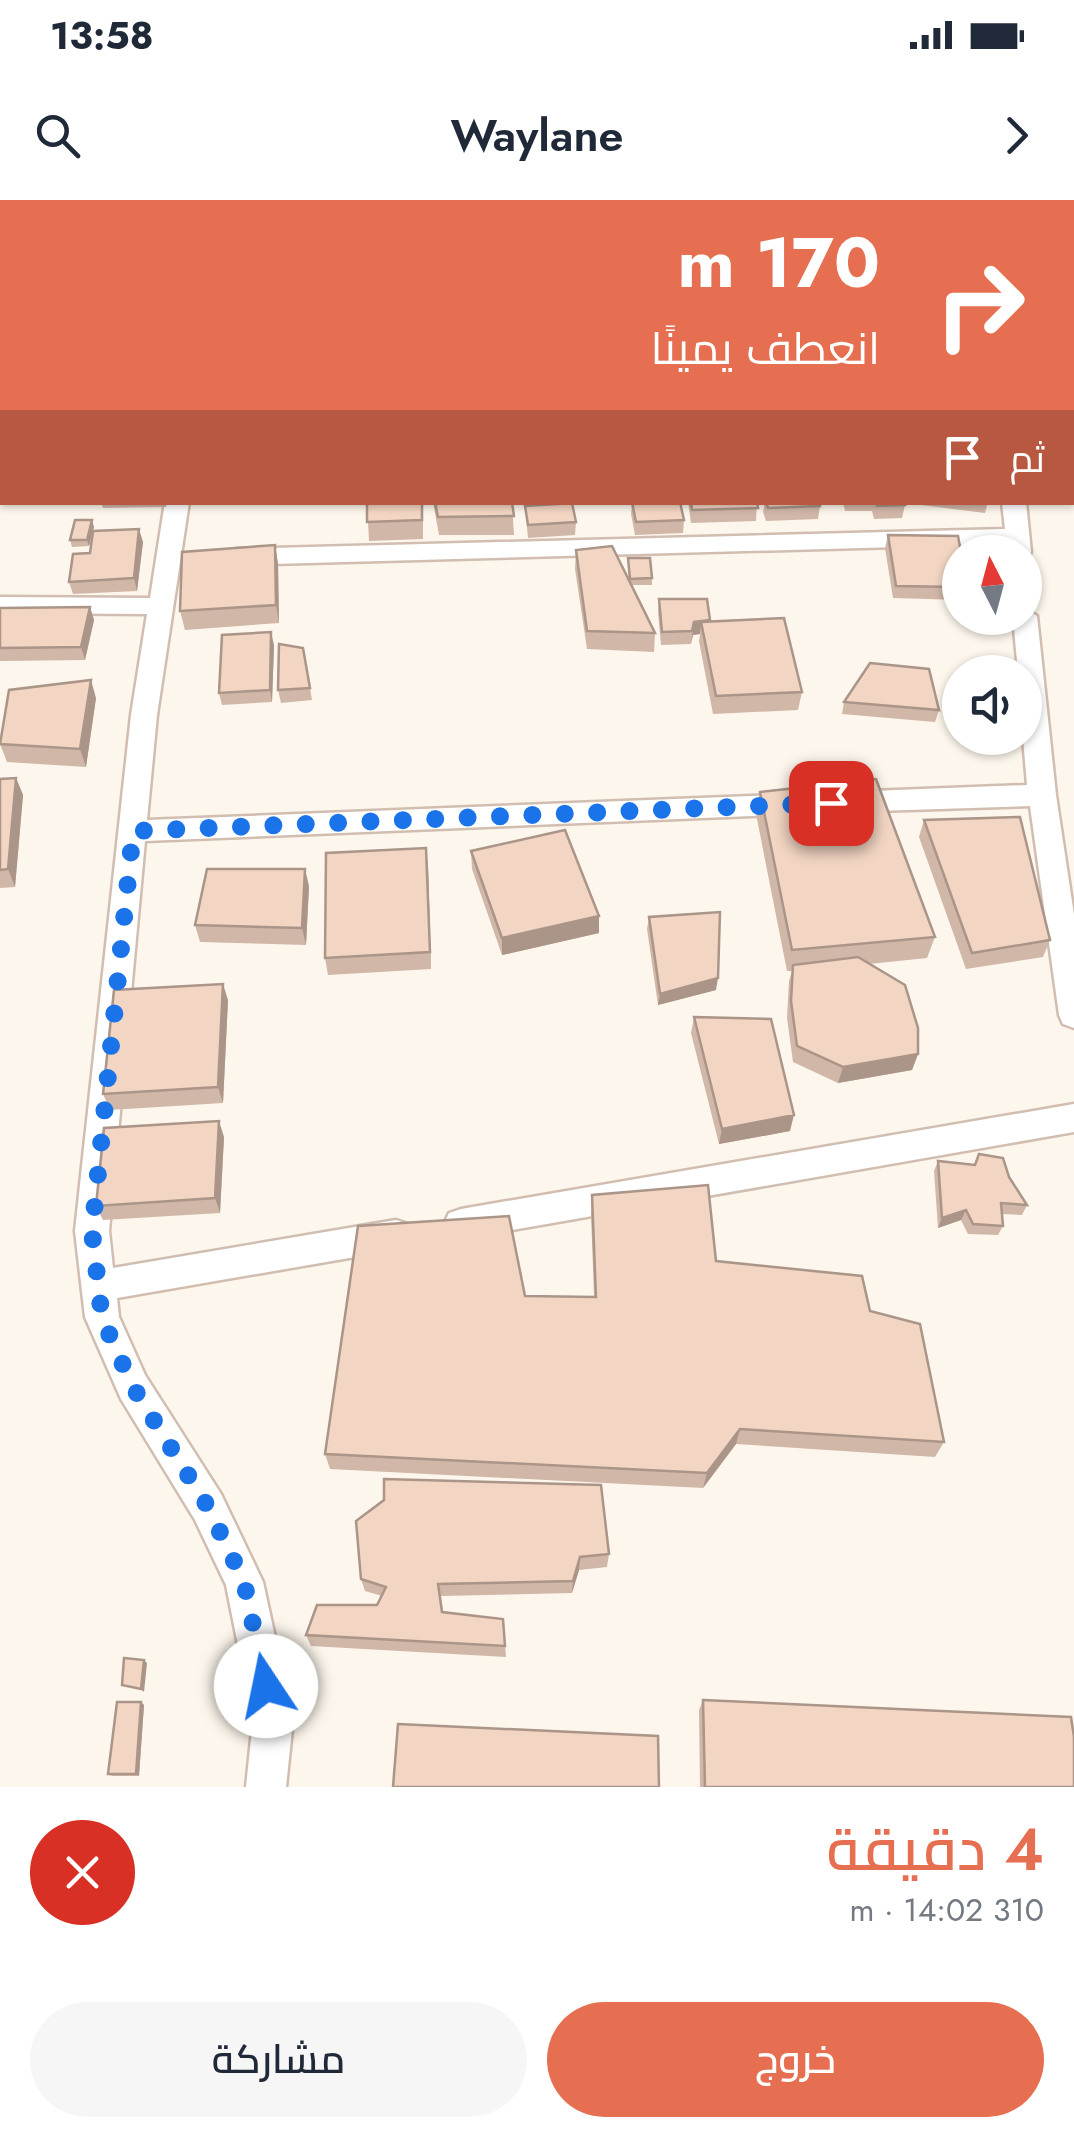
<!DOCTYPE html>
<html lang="ar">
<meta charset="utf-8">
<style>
:root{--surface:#fff;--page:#f6f6f7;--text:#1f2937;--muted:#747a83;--accent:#e76f51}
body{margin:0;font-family:Jost,Cairo,sans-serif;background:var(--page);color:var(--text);direction:rtl;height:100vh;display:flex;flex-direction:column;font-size:38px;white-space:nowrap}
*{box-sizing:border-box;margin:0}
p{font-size:32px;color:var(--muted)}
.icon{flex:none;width:55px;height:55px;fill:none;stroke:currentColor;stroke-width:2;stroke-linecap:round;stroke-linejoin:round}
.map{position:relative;height:1587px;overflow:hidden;direction:ltr}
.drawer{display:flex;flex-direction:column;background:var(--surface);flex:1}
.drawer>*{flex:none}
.guide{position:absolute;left:0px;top:0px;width:1075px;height:305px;box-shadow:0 2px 8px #0004;direction:rtl;background:#e76f51;color:#fff;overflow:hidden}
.needle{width:65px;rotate:354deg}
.tools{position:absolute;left:942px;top:335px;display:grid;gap:20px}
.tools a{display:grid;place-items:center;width:100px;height:100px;border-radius:50%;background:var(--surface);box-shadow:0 2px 8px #0004;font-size:50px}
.pin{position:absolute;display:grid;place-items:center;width:85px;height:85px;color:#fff;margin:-42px;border-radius:20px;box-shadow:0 5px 15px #0006}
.me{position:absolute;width:110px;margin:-55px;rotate:349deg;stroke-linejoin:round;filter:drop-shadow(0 0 8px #0008)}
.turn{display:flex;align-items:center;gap:35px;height:210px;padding:0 30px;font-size:45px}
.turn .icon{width:130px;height:130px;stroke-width:2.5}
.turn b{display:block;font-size:70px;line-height:85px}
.then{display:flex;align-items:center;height:95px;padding:0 30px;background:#0003;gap:20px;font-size:38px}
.round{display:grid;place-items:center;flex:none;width:105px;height:105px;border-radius:52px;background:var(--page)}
.headline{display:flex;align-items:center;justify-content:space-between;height:170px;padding:0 30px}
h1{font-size:60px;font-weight:600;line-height:75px;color:var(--accent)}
.primary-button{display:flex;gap:20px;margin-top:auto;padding:20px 30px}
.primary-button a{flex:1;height:115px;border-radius:60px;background:var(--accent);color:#fff;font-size:40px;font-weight:600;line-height:115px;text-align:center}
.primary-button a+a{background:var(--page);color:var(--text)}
.status{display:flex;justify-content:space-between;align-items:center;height:70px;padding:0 50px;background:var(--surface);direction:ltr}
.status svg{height:28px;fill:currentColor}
header{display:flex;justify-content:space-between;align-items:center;height:130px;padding:0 30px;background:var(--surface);font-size:45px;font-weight:600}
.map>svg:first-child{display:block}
</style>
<div class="status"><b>13:58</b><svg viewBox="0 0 49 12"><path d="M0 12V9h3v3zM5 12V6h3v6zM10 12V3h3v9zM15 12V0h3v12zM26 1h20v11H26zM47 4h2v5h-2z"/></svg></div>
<header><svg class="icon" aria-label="forward" viewBox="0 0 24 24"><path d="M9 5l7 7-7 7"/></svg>Waylane<svg class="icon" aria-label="search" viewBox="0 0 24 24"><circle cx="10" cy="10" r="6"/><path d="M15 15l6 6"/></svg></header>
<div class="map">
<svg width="1074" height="1587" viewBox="0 0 1074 1587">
<rect width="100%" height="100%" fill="#fdf6ec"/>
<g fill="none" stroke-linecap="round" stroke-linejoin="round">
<defs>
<path id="minor" d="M961,0H981L982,2H963Z
M1072,35H1074V47H1072Z
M0,214H2V228H0Z
M165,302H189L157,515L147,620L799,594L809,597L813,604L809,611L799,614L145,641L109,1031L113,1068L396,1020L408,1024L413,1035L408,1046L396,1050L117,1098L119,1117L145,1175L221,1294L263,1382L293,1520L286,1587H246L253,1520L226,1385L195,1320L121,1199L85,1117L75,1031L131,515L147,414L0,413V397L150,398Z
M1002,302H1026L1031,352L1028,358L1025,352H1007L1006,344L236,365L224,357L236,349L1005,329Z
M1025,408L1037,416L1056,595L1074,715V828L1063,824L1059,815L1030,606L845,612L835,609L831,602L835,595L845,592L1027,585L1023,538L1025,472H1018L1013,418H1025Z
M1074,904V932L461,1039L449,1035L444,1024L449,1013L461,1009Z"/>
</defs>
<!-- minor casing -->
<use href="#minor" stroke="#d1beb0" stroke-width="5"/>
<!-- minor -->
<use href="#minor" fill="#fff" fill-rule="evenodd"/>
</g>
<!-- wall -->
<path fill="#d1b7a8" d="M263,0H283L282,2H264Z
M285,0H367L366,2H286Z
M615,0H730V2H615Z
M774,0H864V2H774Z
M101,302H167L166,307L103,308Z
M367,302H423V339L369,341Z
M433,302H512L514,335H439Z
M632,302L684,320L683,333L635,335L631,314Z
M688,302H757L756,321L691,323Z
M765,302H819L820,306L818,319L766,321L763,312Z
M843,302H904L905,305L902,318L874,319L872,311H845Z
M913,302H988L985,313L913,304Z
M525,306L576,322L575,335L528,338Z
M94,327L89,346L72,347L70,340Z
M888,335L960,352V400L893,398L885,348Z
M143,342L137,391L73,394L69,382L90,353Z
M275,345L278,364L279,423L185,430L180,411Z
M576,350L629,379L628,358L652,378V385H632L655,433L654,452L587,449L575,369Z
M659,399L710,420V422L802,492L798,510L713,514L699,441L700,434L693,435L691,444L661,445L658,412Z
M90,407L94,420L85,460L0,461V408Z
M274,445L272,502L222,505L219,493Z
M303,448L312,500L281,503L278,490Z
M96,498L86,567L7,562L0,544Z
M844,502L939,510L935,522L842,514Z
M16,578L23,595L15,687L0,688V579Z
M760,592L935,737L927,758L869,764L918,854L912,870L838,883L793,862L787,818L789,781L792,771H787L756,614Z
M924,620L1050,740L1043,757L966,769L919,637Z
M471,651L599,716V733L502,755L472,669Z
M428,666L431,769L328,775L325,758Z
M309,686L306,745L200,742L195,725Z
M649,717L716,790L658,805L647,729Z
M228,800L223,903L110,910L103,894Z
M694,817L790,931L719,944L691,833Z
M224,937L220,1013L103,1020L96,1006Z
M979,954L1009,977L1027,1005L1022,1015L1002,1014L1003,1026L998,1035L968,1034L961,1020L938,1028L934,971L938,961L974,965Z
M592,995L716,1061L870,1111L944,1242L935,1257L736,1244L703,1288L330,1269L325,1254L525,1096L594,1097L591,1014Z
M609,1354L607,1367L579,1370L572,1393L441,1396L443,1412L503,1419L506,1457L311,1446L306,1435L377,1405L382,1396L365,1391L361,1379Z
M703,1500L1074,1587H700L699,1510Z
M141,1502L144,1505L139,1576H112L108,1574Z"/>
<!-- shaded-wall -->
<path fill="#aa9588" d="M92,320L94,327L89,346L87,340Z
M139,329L143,342L137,391L134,378Z
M275,345L278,364L279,423L276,405Z
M90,407L94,420L85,460L81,447Z
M710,420L709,432L701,422L700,434L693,435L691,444L694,422Z
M271,432L274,445L272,502L270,490Z
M91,480L96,498L86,567L80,549Z
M16,578L23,595L15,687L8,669Z
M426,648L428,666L431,769L430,752Z
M305,669L309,686L306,745L302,728Z
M599,716V733L502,755V738Z
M718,778L716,790L658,805L660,794Z
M223,784L228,800L223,903L218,887Z
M918,854L912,870L838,883L843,867Z
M794,915L790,931L719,944L722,929Z
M219,921L224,937L220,1013L215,998Z
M966,1010L961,1020L938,1028L942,1018Z
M740,1229L736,1244L703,1288L707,1273Z
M580,1357L579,1370L572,1393L573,1381Z
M144,1460L147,1463L144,1492L141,1489Z
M141,1502L144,1505L139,1576L136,1574Z"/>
<!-- building -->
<path fill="#f3d5c3" stroke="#aa9588" stroke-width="2.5" d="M454,0H507V2H454Z
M1001,0H1065L1066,2H1001Z
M1072,156H1074V190H1072Z
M1072,234H1074V280H1072Z
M367,302H422V320L367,322Z
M435,302H512L514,316L438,317Z
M632,302H680L684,320L636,322Z
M691,302H757L758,308L692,310Z
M766,302H819L820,306L768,308Z
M876,302H904L905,305L877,306Z
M572,303L576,322L528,325L525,306Z
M75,320H92L87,340H70Z
M139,329L134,378L69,382L73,354L90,353L93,331Z
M888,335L958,336L961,352L960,387L896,386Z
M275,345L276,405L180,411L182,352Z
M612,346L655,433L587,431L576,350Z
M628,358H650L652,378L630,379Z
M659,399H707L710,420L694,422L692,431L662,432Z
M90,407L81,447L0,448V408Z
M784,418L802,492L716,496L701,422Z
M271,432L270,490L219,493L222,435Z
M279,444L303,448L310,488L278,490Z
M870,463L929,469L939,510L844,502Z
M91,480L80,549L0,544L9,490Z
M16,578L8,669L0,670V579Z
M876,579L935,737L792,750L760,592Z
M1020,617L1050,740L972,753L924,620Z
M565,630L599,716L502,738L471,651Z
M426,648L430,752L325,758L326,653Z
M207,669H305L302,728L195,725Z
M720,712L718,778L660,794L649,717Z
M858,757L905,785L918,828V854L843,867L797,846L791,801L793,765Z
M223,784L218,887L103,894L114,790Z
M694,817L771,819L794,915L722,929Z
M219,921L215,998L96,1006L104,928Z
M979,954L1003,958L1009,977L1027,1005L1001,1003L1003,1026L973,1024L966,1010L942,1018L938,961L975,965Z
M708,985L716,1061L862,1076L870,1111L920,1124L944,1242L740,1229L707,1273L325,1254L358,1026L509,1016L525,1096L596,1097L592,995Z
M384,1279L601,1285L609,1354L580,1357L573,1381L438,1384L442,1412L503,1419L505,1446L306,1435L317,1405H377L386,1387L361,1379L356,1321L384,1300Z
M124,1458L144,1460L141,1489L122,1485Z
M703,1500L1071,1517L1074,1537V1587H705Z
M117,1502H141L136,1574H108Z
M398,1524L658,1536L659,1587H393Z"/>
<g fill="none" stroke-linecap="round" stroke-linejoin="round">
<!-- route -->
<path stroke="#1a73e8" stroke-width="18" stroke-dasharray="0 32.4" d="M266,1486L244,1382L208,1307L133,1187L102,1118L92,1032L133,631L831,603"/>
</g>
</svg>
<div class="tools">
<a><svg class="needle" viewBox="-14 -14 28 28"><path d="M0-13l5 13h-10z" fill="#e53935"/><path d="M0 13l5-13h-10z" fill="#747a83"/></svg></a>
<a><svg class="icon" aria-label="sound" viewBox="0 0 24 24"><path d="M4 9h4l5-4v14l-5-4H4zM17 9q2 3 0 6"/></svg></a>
</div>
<div class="pin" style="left:831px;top:603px;background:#d93025"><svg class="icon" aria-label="arrive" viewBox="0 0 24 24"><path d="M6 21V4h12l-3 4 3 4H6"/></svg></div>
<svg class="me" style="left:266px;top:1486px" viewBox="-20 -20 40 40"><circle r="19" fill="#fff"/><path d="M0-13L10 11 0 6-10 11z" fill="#1a73e8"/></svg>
<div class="guide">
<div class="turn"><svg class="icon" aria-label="right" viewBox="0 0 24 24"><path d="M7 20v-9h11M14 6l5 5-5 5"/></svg><div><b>170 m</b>انعطف يمينًا</div></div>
<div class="then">ثم<svg class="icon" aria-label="arrive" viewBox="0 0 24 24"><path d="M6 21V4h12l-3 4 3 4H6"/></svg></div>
</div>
</div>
<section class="drawer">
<div class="headline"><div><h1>4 دقيقة</h1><p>310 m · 14:02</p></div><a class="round" style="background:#d93025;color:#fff"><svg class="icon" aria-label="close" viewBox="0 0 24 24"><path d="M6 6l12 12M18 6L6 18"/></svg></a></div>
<div class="primary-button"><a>خروج</a><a>مشاركة</a></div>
</section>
